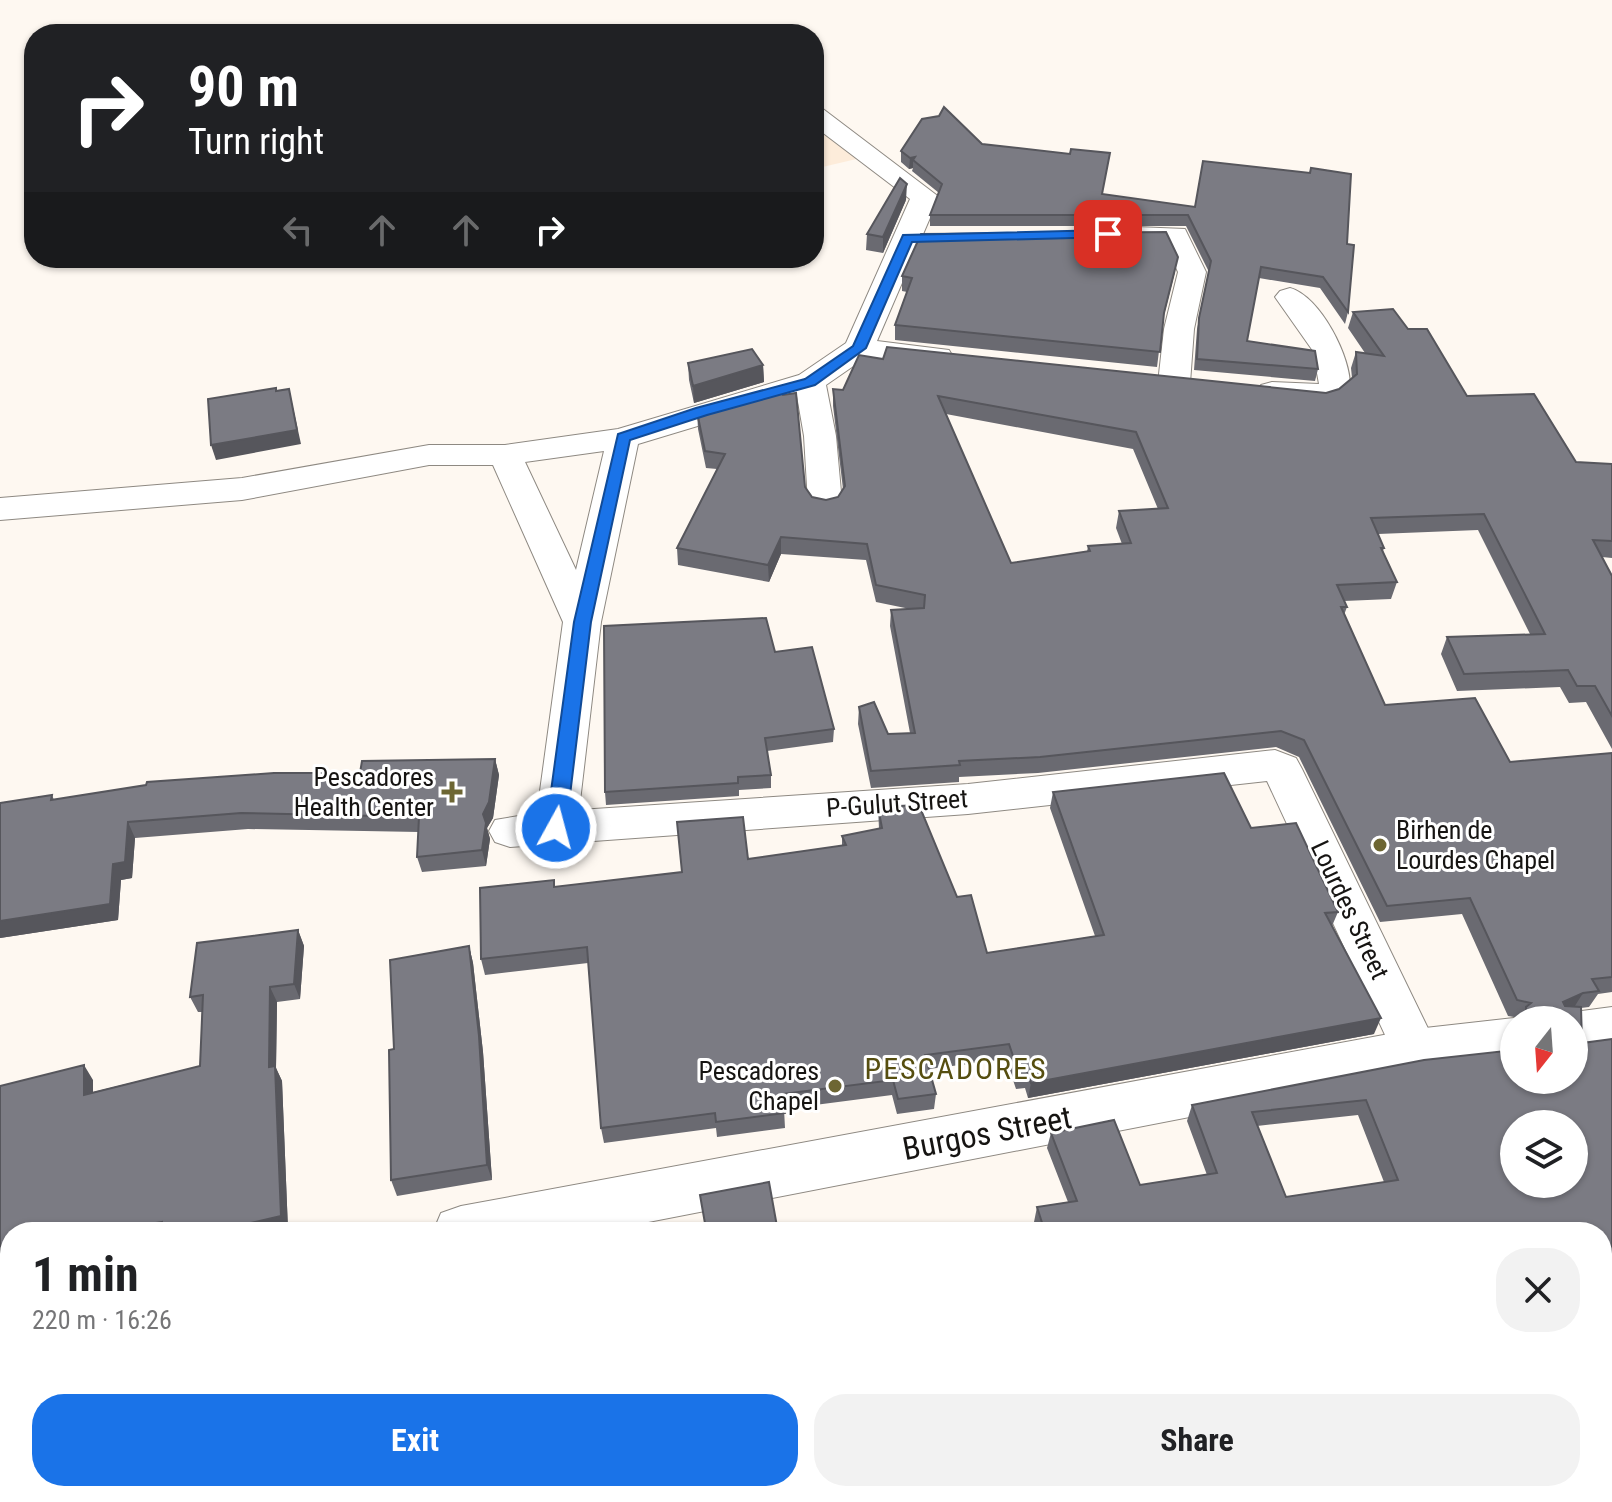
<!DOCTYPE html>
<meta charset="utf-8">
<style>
:root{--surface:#fff;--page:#f2f2f2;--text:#202124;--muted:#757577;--accent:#1a73e8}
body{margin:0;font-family:"Roboto Condensed",sans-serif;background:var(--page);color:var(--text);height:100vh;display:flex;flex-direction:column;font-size:30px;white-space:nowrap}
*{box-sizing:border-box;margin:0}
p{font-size:26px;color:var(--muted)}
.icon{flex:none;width:44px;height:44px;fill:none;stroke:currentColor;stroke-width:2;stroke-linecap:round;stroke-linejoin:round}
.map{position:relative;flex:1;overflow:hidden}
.drawer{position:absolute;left:0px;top:1222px;width:1612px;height:280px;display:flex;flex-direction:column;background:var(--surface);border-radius:32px 32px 0 0;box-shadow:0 2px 6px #0004}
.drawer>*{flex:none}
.banner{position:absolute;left:24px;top:24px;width:800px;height:244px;border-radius:32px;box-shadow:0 2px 6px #0004;background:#202124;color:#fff;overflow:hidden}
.needle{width:52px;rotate:197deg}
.tools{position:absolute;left:1500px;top:1006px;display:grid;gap:16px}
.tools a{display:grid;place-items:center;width:88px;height:88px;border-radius:50%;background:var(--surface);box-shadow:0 2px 6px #0004;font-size:40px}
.pin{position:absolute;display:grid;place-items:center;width:68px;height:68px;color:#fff;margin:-34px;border-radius:16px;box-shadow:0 4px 12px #0006}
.me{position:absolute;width:88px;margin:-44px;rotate:7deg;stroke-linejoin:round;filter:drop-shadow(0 0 6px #0008)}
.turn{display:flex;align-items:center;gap:28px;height:168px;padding:0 32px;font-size:36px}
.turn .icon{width:104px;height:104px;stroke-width:2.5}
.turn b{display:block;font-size:56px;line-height:68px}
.lanes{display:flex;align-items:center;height:76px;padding:0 32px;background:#0003;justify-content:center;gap:40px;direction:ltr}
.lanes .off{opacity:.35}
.round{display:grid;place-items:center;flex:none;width:84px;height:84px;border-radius:32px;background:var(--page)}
.summary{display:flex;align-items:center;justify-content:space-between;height:136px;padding:0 32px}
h1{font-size:48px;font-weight:700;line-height:60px}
.button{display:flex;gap:16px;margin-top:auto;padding:16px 32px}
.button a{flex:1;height:92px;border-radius:32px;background:var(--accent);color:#fff;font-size:32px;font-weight:700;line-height:92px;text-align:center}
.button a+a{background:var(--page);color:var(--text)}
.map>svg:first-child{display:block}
</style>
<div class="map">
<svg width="1612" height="1502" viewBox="0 0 1612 1502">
<rect width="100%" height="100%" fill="#fef8f1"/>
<!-- commercial -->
<path fill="#fdecda" d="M814,120L865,157L814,169Z"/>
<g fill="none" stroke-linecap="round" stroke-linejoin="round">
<defs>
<path id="street" d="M814,106L823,109L939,197L877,341L949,350L953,357L949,364L938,366L865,358L826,385L836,436L842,503L837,511L825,514L813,511L808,503L804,436L797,396L638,444L601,622L579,810L968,784L1275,750L1296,758L1302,769L1439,1051L1433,1065L1416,1071L1399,1065L1267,781L968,814L510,847L495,842L489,831L495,820L537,813L563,622L493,465H429L242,500L0,520V498L242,478L429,445H505L618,429L799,375L846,343L910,199L814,126ZM604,451L576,570L525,462Z
M1111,226L1185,229L1206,272L1194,329L1190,383L1185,390L1174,392L1163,390L1158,383L1164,329L1178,272L1165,243L1101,240L1097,234L1101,228Z
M1290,288C1320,296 1352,358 1350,388C1332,414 1288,405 1261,399L1256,392L1261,385L1272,382L1319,384L1313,351L1275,297L1280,291Z
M1612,1342V1396L1602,1398V1344Z
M857,1492H944L939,1502H853Z
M1479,1492H1537L1540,1502H1482Z"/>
<path id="secondary" d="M1612,1007V1051L1574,1056V1020L1556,1019L1574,1012Z
M1514,1018L1519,1020H1514V1062L1416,1073L597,1232H433L441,1213L461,1206L1416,1029Z
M10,1294V1350L0,1353V1295Z"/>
</defs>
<!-- street casing -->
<use href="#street" stroke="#8e8982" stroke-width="2"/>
<!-- secondary casing -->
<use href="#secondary" stroke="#8e8982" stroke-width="2"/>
<!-- street -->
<use href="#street" fill="#fff" fill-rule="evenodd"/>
<!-- secondary -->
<use href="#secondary" fill="#fff" fill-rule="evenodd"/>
</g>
<!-- wall -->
<path fill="#6a6a71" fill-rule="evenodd" d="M982,144L1103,194L1347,244L1348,312L1345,324L1320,288L1259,278L1247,341L1318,369L1315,381L1194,370L1197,329L1209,272L1186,226H930V215L939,193L912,171L913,168L909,169L901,162V151Z
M906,200L883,253L866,250L867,234Z
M1175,272L1163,319L1157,367L895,340V325L907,292L902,291V276Z
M1353,312L1408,329L1467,396L1576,462L1612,464V558L1602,557L1612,576V749L1586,702L1569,703L1560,687L1457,691L1441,654L1447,637L1530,634L1478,530L1378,534L1384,548L1383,551L1397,582L1391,599L1344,601L1347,607L1344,615L1385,705L1510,762L1612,753V992L1598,994L1589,1007L1581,1008L1582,1043L1612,1039V1314L1602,1315V1232H1037L1034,1222L1037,1207L1068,1202L1047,1148L1051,1133L1140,1185L1207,1175L1187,1121L1192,1105L1514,1080L1574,1020H1519L1520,1018L1508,1016L1462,914L1380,922L1299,757L1276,747L1038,773L959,777V782L871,788L858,724L859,707L888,734L910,733L890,626L891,610L910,609L876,602L866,560L781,554L769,582L678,565L677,548L717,469L706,468L698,429L697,412L805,487L812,497L826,500L838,497L843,489L833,406V389L843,390L883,359L1326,393L1339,389L1352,378L1351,368L1356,352L1365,353L1348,328ZM946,414L1133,449L1158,509L1119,511L1116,528L1122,544L1088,546L1087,552L1011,563ZM1358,1115L1384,1182L1286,1197L1257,1126Z
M688,363L763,365L764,382L694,403L689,380Z
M775,652L834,729L833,742L767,751L771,775V788L739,790V796L606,805L605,792Z
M495,759L499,775L493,818L487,828L490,839L486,866L422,872L417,857L419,832L248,829L135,838L132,878L121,880L118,920L0,938V803L52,795L54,800L360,773Z
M1053,792L1251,828L1338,912L1332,926L1374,1034L1028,1098L1025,1088L1016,1089L1006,1059L929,1069L936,1094L934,1109L897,1114L892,1095L784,1109L785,1128L717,1137L716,1128L604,1143L601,1128L588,963L485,975L481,959L554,880L555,887L682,872L748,859L842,846V836L879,829L878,807L957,897L987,953L1095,936L1050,808Z
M298,930L304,946L300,999L277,1002L276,1068L282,1081L288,1230L281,1232H10V1288L0,1290V1086L93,1080V1092L200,1066L202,1012H198L190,997Z
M469,946L473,963L483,1052L492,1180L397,1196L391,1180L394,1049Z
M731,1492H817V1496L780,1502H733Z
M1347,1492H1489L1492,1499L1612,1502H1350Z"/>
<!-- shaded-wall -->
<path fill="#56565c" d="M915,157L913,160V168L909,169L910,158Z
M907,184L906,200L883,253V237Z
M763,365L764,382L694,403L693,386Z
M289,389L301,444L216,460L211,445Z
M781,537V554L769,582L768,565Z
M495,759L499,775L493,818L487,828L490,839L486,866L482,850L483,814Z
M128,822L135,838L132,878L121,880L118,920L0,938V921L113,864Z
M298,930L304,946L300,999L294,984Z
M469,946L473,963L483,1052L492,1180L487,1165Z
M270,987L277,1002L276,1068L282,1081L288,1230L281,1232H211L269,1067Z
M1583,993L1573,1009L1553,1018L1563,1002Z
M1381,1018L1374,1034L1028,1098L1031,1083Z
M84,1065L93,1080V1110L84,1095Z
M10,1271V1288L0,1290V1274Z
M10,1442V1459L0,1461V1444Z
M496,1492H501L502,1502H497Z
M396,1498L398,1502H379Z"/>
<!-- building -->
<path fill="#7b7b83" stroke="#56565c" stroke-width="2" fill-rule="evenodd" d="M944,107L982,144L1070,154L1071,149L1110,153L1102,194L1195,207L1203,161L1310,173L1311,168L1351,174L1347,244L1354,245L1348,312L1323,277L1261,267L1247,341L1315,351L1318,369L1197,359L1199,318L1211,261L1188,215H930L942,184L913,160L915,157L910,158L901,151L922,119L939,116Z
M900,178L907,184L883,237L867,234Z
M1166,232L1178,257L1164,313L1160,352L895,325L912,278L902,276L921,234Z
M1393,309L1408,329H1427L1467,396L1534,394L1576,462L1612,464V541L1593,540L1612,576V716L1595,686H1577L1568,670L1464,674L1447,637L1545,634L1484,514L1371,518L1384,548H1381L1397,582L1337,585L1347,607H1341L1385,705L1475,698L1510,762L1612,753V977L1592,979L1599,991L1583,993L1563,1002L1565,1006L1581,1007L1582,1043L1612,1039V1301L1602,1302V1232H1045L1037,1207L1077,1201L1051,1133L1114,1120L1140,1185L1217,1173L1192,1105L1424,1060L1514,1050V1080H1574V1020H1527L1526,1007L1531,1003L1517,1000L1470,898L1387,906L1304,740L1281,731L1040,757L959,761L960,765L871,771L859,707L874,702L888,734L915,733L891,610L924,608L925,595L876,585L867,544L781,537L768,565L677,548L725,454L705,451L697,412L779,388L783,395L796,393L805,487L812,497L826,500L838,497L845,486L833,389L843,390L859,355L883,359L887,347L1326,393L1339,389L1357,374L1356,352L1384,356L1353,312ZM938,396L1136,432L1168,508L1119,511L1131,543L1088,546L1090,551L1011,563ZM1366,1100L1398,1180L1286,1197L1252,1112ZM1514,1124H1574V1184H1514Z
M752,349L763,365L693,386L688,363Z
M276,388V391L289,389L297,430L211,445L208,399Z
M766,618L775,652L812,647L834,729L765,738L771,775L738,777V783L605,792L604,626Z
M495,759L489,802L483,814L486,823L482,850L417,857L419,817L241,813L128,822L125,862L113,864L110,904L0,921V803L52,795L51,800L146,785L147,782L274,773H360L362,761Z
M1224,773L1251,828L1296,823L1338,912L1325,913L1381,1018L1031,1083L1028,1073L1019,1074L1009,1044L925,1055L936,1094L898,1099L893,1080L782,1094L785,1113L716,1122L715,1113L601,1128L587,947L481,959L480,888L554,880V887L682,872L677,822L743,817L748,859L846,845L842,836L882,828L878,807L919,805L957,897L971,895L987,953L1104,935L1053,792Z
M298,930L294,984L270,987L269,1067L275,1066L281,1216L211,1232H162V1222L103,1232H10V1271L0,1274V1086L84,1065V1095L200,1066L203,995L190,997L197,943Z
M469,946L479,1036L487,1165L391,1180L389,1050L394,1049L390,960Z
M769,1182L778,1232H693L706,1229L700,1195Z
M591,1228V1232H575Z
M10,1354V1442L0,1444V1357Z
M362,1492H496L497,1502H396V1498L379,1502H363Z
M1046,1492H1158L1162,1502H1005Z
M1363,1492H1489L1492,1499L1612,1492V1502H1366Z"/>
<!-- route -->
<path fill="#1a73e8" stroke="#114b97" stroke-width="2" d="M1108,230L1113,231V237L912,242L866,348L815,385L707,415L630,440L591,622L566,828L556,835L549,833L546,828L574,622L618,434L696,408L805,379L853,346L903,235Z"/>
<!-- markers -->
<g fill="#6d6633" stroke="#fff" stroke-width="3">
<path d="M448 780h8v8h8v8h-8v8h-8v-8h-8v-8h8z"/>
<circle cx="1380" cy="845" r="8"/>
<circle cx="835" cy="1086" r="8"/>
</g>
<g text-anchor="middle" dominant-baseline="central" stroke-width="6" stroke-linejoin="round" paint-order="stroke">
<!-- poi labels -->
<g font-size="26" fill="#161412" stroke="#fff" text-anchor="end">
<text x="434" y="777">Pescadores<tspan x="434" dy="30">Health Center</tspan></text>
<text x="1396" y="830" text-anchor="start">Birhen de<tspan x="1396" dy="30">Lourdes Chapel</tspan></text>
<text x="819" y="1071">Pescadores<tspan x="819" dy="30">Chapel</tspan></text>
</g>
<!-- street labels -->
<g font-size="26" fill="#161412" stroke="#fff">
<text transform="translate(897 803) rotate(-4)">P-Gulut Street</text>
<text transform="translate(1350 910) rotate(65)">Lourdes Street</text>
</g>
<!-- quarter labels -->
<g font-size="30" letter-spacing="2" fill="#564e10" stroke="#fff">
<text x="956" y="1068">PESCADORES</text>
</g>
<!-- near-street labels -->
<g font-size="32" fill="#161412" stroke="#fff">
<text transform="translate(987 1133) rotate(-11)">Burgos Street</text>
</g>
</g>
</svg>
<div class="tools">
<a><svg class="needle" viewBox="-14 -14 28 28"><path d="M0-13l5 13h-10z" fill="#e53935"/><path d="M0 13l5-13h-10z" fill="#757577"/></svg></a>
<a><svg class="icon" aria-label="layers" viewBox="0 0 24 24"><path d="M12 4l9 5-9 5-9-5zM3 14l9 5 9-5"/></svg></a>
</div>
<div class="pin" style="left:1108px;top:234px;background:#d93025"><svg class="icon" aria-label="arrive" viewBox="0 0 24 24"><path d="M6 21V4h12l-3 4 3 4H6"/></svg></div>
<svg class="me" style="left:556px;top:828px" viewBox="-20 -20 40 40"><circle r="17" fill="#1a73e8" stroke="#fff" stroke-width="3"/><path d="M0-11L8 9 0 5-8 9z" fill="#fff"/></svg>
<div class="banner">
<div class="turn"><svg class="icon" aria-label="right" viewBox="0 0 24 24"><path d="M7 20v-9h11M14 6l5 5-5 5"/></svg><div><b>90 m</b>Turn right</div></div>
<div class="lanes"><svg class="icon off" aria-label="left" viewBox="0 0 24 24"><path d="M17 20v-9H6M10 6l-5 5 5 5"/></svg><svg class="icon off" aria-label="ahead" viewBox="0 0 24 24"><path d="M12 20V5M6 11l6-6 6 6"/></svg><svg class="icon off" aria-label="ahead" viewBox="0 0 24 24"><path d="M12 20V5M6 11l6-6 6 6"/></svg><svg class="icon" aria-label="right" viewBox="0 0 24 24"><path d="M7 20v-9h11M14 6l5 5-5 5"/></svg></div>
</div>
<section class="drawer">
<div class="summary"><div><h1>1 min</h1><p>220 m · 16:26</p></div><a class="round"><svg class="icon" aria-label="close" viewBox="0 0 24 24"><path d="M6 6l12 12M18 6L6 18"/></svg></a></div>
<div class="button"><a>Exit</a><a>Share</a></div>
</section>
</div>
